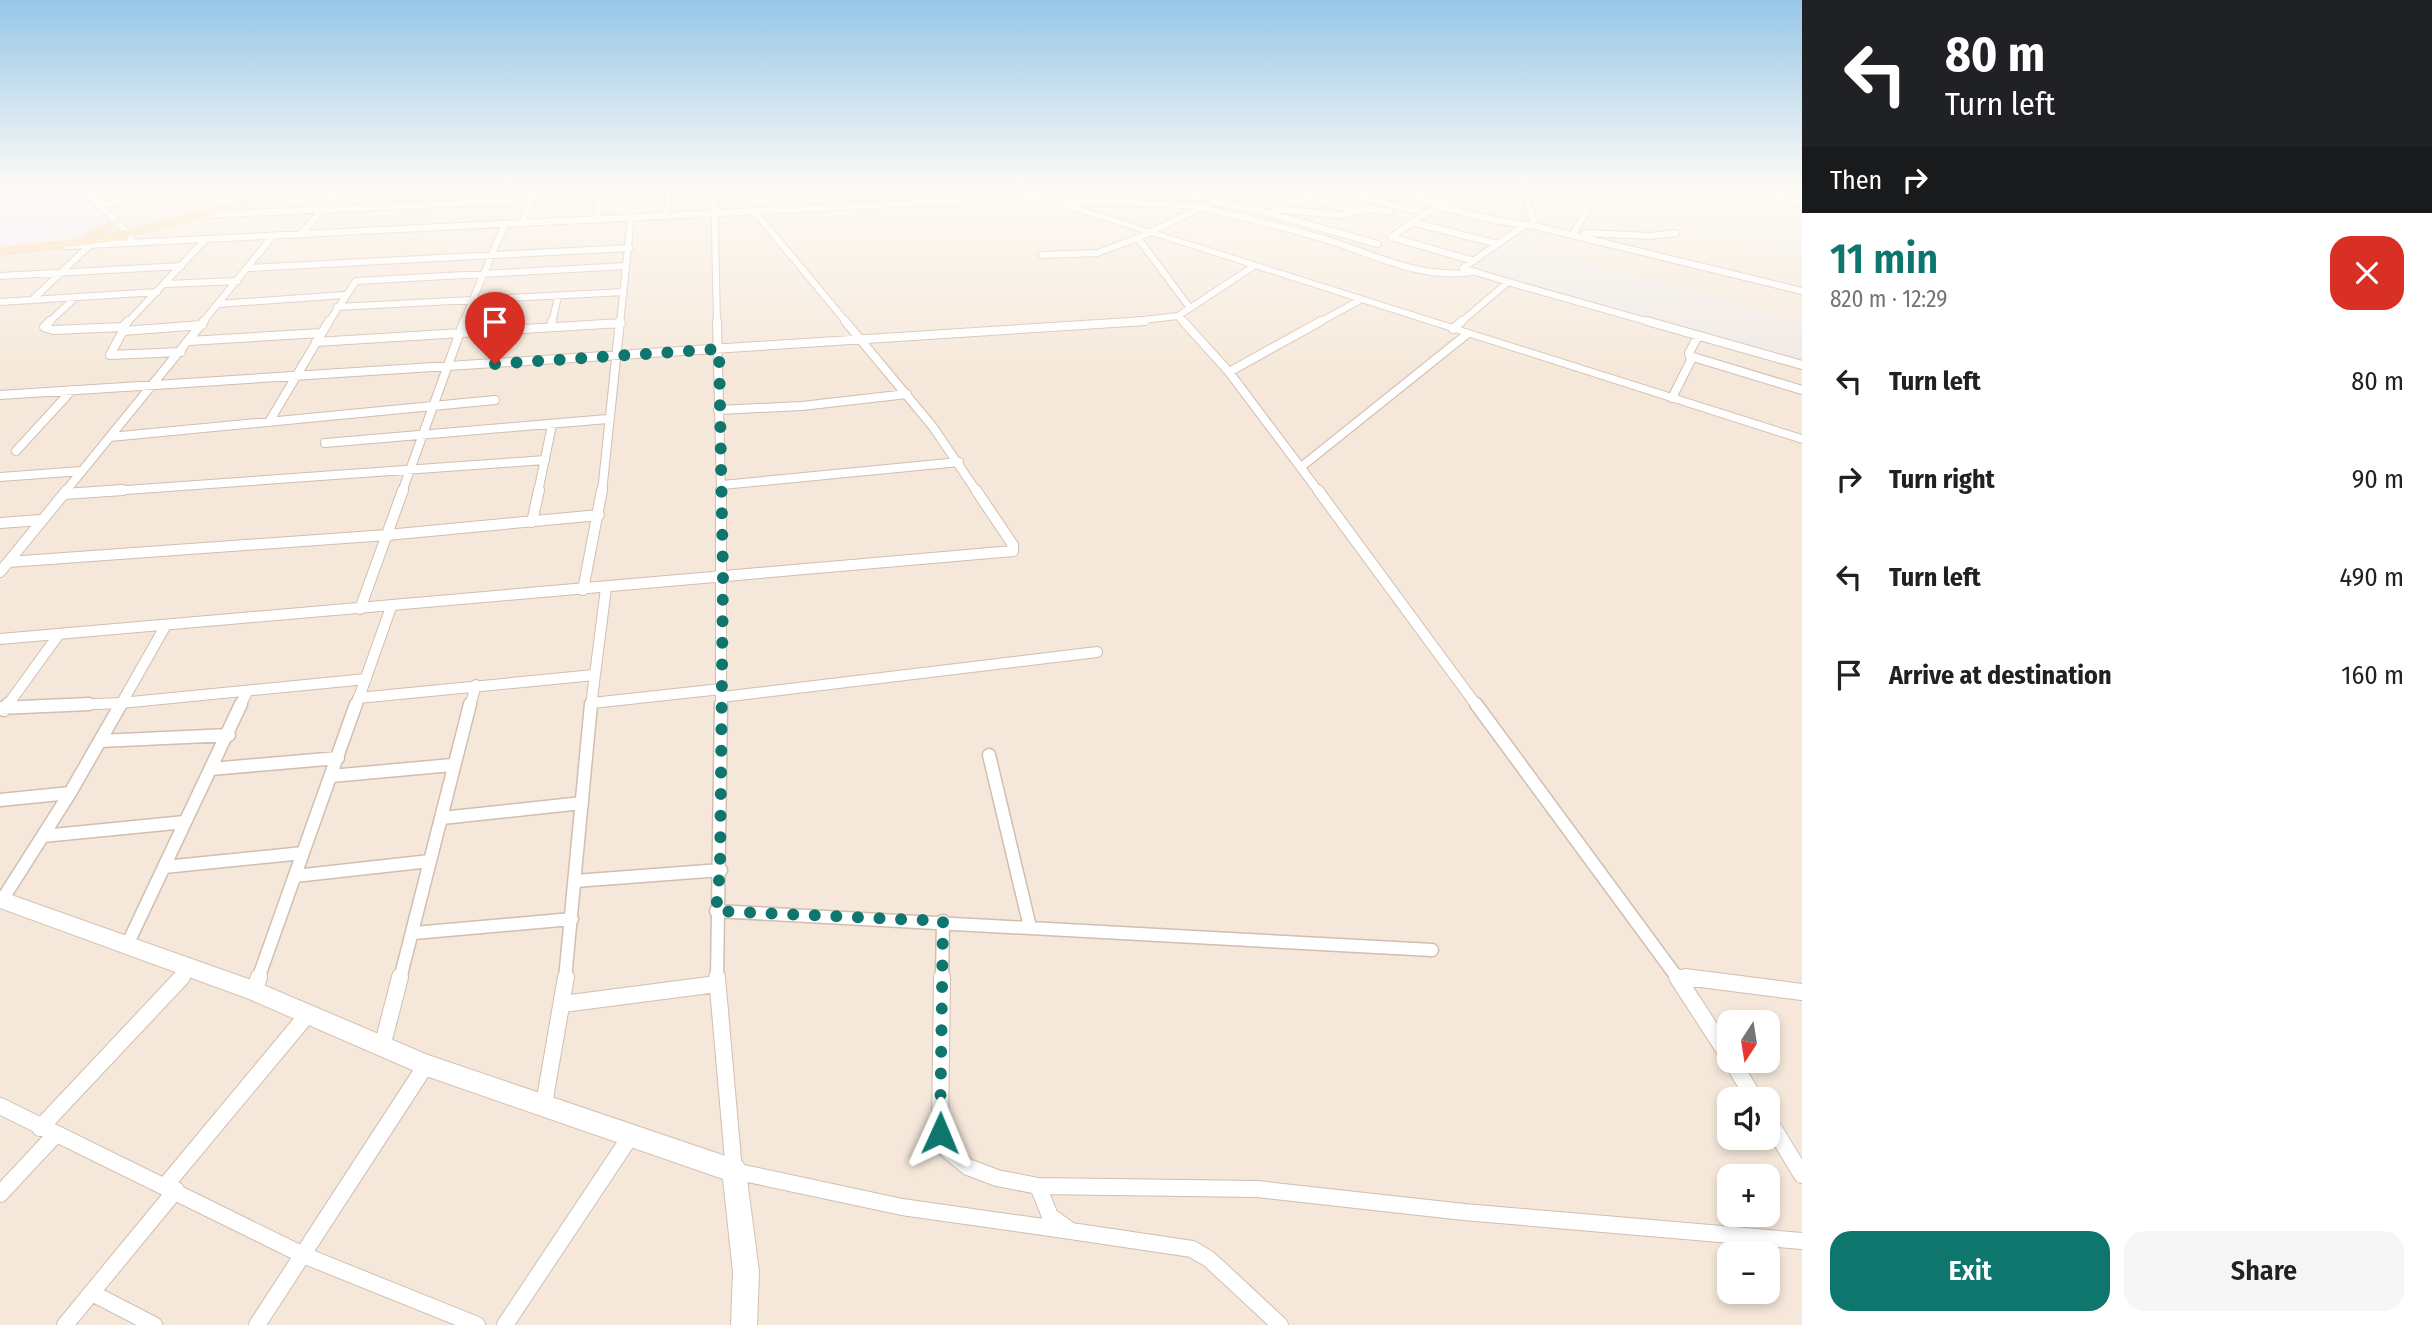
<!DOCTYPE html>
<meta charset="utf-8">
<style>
:root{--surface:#fff;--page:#f6f6f6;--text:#202124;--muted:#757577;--accent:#0f766e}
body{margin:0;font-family:"Fira Sans Condensed",sans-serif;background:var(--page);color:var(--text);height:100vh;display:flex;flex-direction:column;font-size:26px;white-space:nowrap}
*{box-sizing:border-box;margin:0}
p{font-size:23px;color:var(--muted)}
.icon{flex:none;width:38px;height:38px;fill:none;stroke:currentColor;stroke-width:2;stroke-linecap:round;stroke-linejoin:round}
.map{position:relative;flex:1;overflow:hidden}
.panel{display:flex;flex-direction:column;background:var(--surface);width:630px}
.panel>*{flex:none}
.hud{background:#202124;color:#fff;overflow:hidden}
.needle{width:46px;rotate:192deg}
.controls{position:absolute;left:1717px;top:1010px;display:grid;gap:14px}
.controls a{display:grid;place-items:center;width:63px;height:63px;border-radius:14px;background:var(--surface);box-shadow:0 4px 10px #0003;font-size:35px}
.pin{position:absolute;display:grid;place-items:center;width:60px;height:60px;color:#fff;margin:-72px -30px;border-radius:50% 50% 50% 0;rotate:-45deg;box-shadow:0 0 7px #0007}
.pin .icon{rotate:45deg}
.me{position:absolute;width:77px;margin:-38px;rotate:1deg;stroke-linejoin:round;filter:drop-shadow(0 0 5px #0008)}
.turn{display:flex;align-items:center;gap:24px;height:147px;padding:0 28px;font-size:32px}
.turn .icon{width:91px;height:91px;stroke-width:2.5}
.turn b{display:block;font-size:49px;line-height:60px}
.then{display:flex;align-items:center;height:66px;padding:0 28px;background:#0003;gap:14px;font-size:26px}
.round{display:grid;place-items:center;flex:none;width:74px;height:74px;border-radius:21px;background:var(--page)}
.summary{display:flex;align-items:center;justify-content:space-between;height:119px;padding:0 28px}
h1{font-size:42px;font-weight:600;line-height:52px;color:var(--accent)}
.primary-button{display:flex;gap:14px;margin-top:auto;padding:14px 28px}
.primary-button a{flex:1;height:80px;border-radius:21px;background:var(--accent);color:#fff;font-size:28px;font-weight:600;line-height:80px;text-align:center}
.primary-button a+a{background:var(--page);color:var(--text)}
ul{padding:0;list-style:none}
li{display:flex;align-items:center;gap:21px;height:98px;padding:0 28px}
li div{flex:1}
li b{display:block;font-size:26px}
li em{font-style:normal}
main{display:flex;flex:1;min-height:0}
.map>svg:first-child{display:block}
</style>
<main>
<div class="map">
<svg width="1802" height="1325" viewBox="0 0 1802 1325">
<rect width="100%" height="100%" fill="#fdf6ec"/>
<!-- residential -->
<path fill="#f5e8da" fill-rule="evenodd" d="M0,189H1377L1434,204L1460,189H1536L1802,254V322L1499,238L1802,363V1325H0ZM1729,1022H1768V1060H1729ZM1729,1099H1768V1138H1729ZM1729,1176H1768V1214H1729ZM1729,1253H1768V1292H1729Z"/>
<!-- industrial -->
<path fill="#efe9e4" d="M1536,189H1733L1802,205V254Z
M1499,238L1802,322V363L1461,268Z"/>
<!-- education -->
<path fill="#f3e8fa" d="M40,189H76L108,220L91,232L0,245V198Z"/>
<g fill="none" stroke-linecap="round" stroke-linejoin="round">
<defs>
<path id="street-far4" d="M82,189L127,232L131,240
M714,189L717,323
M1106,189L1116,202
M1152,189L1199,198
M1279,189L1354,211
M1326,189L1423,212
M1382,189L1437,203
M1462,189L1391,237L1474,261
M1523,189L1535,226
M1739,189L1802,203
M1213,202L1254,209L1378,244
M1060,205L1087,201L1204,206
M1434,205L1498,221L1535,226L1802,291
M101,206L172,189
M1200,207C1241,217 1281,226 1321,238C1372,253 1418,280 1473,272
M1274,209L1340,215L1372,209L1390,212
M755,212L847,323
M203,215L532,200
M666,217L669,189
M596,220L602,189
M1411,222L1498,244
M521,224L536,189
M1574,232L1587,211
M1585,233L1650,236L1676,233
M300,235L340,189
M67,246L1036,197
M1042,255L1097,253L1138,238
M249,268L629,248
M0,276L181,266
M1508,282L1463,268L1525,225
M165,284L238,281
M32,300L89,246
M0,302L157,292
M218,304L344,295
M337,307L624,292
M1190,308L1138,238L1239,189
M1178,316L1184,323
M48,323L76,297
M127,323L204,241
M202,323L272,237
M328,323L356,281L626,266
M463,323L504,226
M552,323L558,297
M620,323L631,219
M1117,323L1178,316L1254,266
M1318,323L1360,300
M1460,323L1508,282L1653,323"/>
<path id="street-far3" d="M50,321L44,327L53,330L123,327V331L202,325
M717,321L721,492
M845,321L933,427L977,492
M1183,321L1229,372L1319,492
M1647,321L1802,365
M551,326L552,321
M123,327L128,321
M1453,329L1462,321
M123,331L110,355L181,352
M189,341L321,333
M316,342L621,323
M1690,356L1802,390
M1229,372L1321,321
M0,395L1145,321
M1672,398L1691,360L1689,353L1698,336
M718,410L802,406L907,394
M269,422L329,321
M110,437L495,400
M325,443L607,419
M16,451L72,390
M1301,467L1467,334
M0,477L82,471
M722,485L959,462
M65,492L204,321
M98,492L545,460
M402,492L464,321
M538,492L552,425
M602,492L620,321"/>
<path id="street-far2" d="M721,490V706
M1318,490L1477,706
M64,494L123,490
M532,522L539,490
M0,523L40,520
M8,562L387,535L599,515
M0,572L67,490
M583,590L602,490
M360,609L403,490
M0,639L1013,551V545L976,490
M722,697L1097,652
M358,698L594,675
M592,703L721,689
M7,706L59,634
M47,706L121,703L366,679
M120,706L166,625
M240,706L247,692
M356,706L391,607
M470,706L476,685
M591,706L606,588"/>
<path id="street-far1" d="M1476,704L1676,976
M0,708L89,704
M4,710L8,704
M100,741L229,735
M989,755L1030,927
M211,769L338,758
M331,776L452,765
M0,800L70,793
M442,818L582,803
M43,836L185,822
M164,867L303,853
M295,876L430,861
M575,881L721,870
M2,900L70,793L121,704
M716,911L1432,950
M414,933L572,919
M128,943L241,704
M180,979L191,967
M258,979L356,704
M400,979L470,704
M565,979L591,704
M717,979L721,704
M942,979L943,921
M1678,979L1676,976L1699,979"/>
<path id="street" d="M717,977L734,1171L902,1207L1071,1231
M942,977L940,1133L945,1148L968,1167L997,1178L1038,1186L1257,1189L1464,1212L1802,1241
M1677,977L1729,1057
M1685,977L1802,992
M254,991L259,977
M563,1004L717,984
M382,1047L400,977
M1731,1060L1755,1099
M544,1104L566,977
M0,1106L303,1255L477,1325
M1768,1119L1802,1175
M40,1128L182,977
M165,1186L308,1014
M1038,1186L1050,1216L1071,1231L1192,1249L1209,1259L1280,1325
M0,1194L56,1134
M92,1293L154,1325
M65,1325L176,1190
M257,1325L426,1065
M505,1325L630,1137"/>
<path id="secondary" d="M1008,189H1022L1802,435V443Z
M0,891L254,981L428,1055L743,1162L746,1171L759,1272L757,1325H731L733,1272L723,1179L426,1076L249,999L0,908Z"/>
<path id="primary" d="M296,189H313L108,242L0,255V249L87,239L85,234L117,219L120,220V224L91,238Z"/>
</defs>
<!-- street-far4 casing -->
<use href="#street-far4" stroke="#d1beb0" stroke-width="8"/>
<!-- street-far3 casing -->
<use href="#street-far3" stroke="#d1beb0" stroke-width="10"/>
<!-- street-far2 casing -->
<use href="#street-far2" stroke="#d1beb0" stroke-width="12"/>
<!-- street-far1 casing -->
<use href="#street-far1" stroke="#d1beb0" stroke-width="15"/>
<!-- street casing -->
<use href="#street" stroke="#d1beb0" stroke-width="18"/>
<!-- secondary casing -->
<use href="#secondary" stroke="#d6c0b0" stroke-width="2"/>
<!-- primary casing -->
<use href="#primary" stroke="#dad1cd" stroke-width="2"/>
<!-- street-far4 -->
<use href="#street-far4" stroke="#fff" stroke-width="6"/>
<!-- street-far3 -->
<use href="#street-far3" stroke="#fff" stroke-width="8"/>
<!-- street-far2 -->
<use href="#street-far2" stroke="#fff" stroke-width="10"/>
<!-- street-far1 -->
<use href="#street-far1" stroke="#fff" stroke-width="12"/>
<!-- street -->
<use href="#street" stroke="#fff" stroke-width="16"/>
<!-- secondary -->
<use href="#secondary" fill="#fff" fill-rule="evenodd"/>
<!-- primary -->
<use href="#primary" fill="#fbd9a5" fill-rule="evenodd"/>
</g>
<!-- sky -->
<linearGradient id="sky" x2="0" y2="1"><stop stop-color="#97c7e8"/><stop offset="0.5" stop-color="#fefbf6"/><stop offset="1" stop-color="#fefbf6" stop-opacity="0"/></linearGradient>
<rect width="1802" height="375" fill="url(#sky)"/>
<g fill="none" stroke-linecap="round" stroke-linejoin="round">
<!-- route -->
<path stroke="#0f766e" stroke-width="12" stroke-dasharray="0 21.6" d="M495,364L719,349L723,576L720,870L716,911L943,921L940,1133"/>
</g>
</svg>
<div class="controls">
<a><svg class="needle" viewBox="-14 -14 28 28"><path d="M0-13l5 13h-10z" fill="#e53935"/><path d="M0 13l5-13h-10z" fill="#757577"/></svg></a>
<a><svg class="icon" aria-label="sound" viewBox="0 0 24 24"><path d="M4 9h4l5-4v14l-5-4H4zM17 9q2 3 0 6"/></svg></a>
<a>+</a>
<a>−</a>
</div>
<div class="pin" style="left:495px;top:364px;background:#d93025"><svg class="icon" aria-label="arrive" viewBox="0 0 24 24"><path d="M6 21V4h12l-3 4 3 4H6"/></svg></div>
<svg class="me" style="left:940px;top:1133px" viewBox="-20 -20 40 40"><path d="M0-17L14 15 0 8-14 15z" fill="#0f766e" stroke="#fff" stroke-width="4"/></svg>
</div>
<section class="panel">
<div class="hud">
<div class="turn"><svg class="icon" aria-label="left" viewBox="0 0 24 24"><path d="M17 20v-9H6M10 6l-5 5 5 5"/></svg><div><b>80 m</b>Turn left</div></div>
<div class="then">Then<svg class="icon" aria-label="right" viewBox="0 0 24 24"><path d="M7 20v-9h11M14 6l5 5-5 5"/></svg></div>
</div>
<div class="summary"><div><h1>11 min</h1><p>820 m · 12:29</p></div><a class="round" style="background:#d93025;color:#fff"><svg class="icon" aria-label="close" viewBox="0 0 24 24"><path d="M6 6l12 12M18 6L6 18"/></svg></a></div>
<ul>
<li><svg class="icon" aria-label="left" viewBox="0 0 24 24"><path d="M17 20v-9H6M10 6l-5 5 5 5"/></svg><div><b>Turn left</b></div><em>80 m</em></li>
<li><svg class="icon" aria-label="right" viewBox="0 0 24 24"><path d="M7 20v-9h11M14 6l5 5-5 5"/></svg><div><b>Turn right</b></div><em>90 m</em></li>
<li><svg class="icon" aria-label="left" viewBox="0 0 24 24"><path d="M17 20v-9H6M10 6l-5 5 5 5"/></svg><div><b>Turn left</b></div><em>490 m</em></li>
<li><svg class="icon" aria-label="arrive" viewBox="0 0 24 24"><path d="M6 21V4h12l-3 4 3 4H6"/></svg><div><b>Arrive at destination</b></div><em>160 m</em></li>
</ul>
<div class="primary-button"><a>Exit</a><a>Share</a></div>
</section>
</main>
